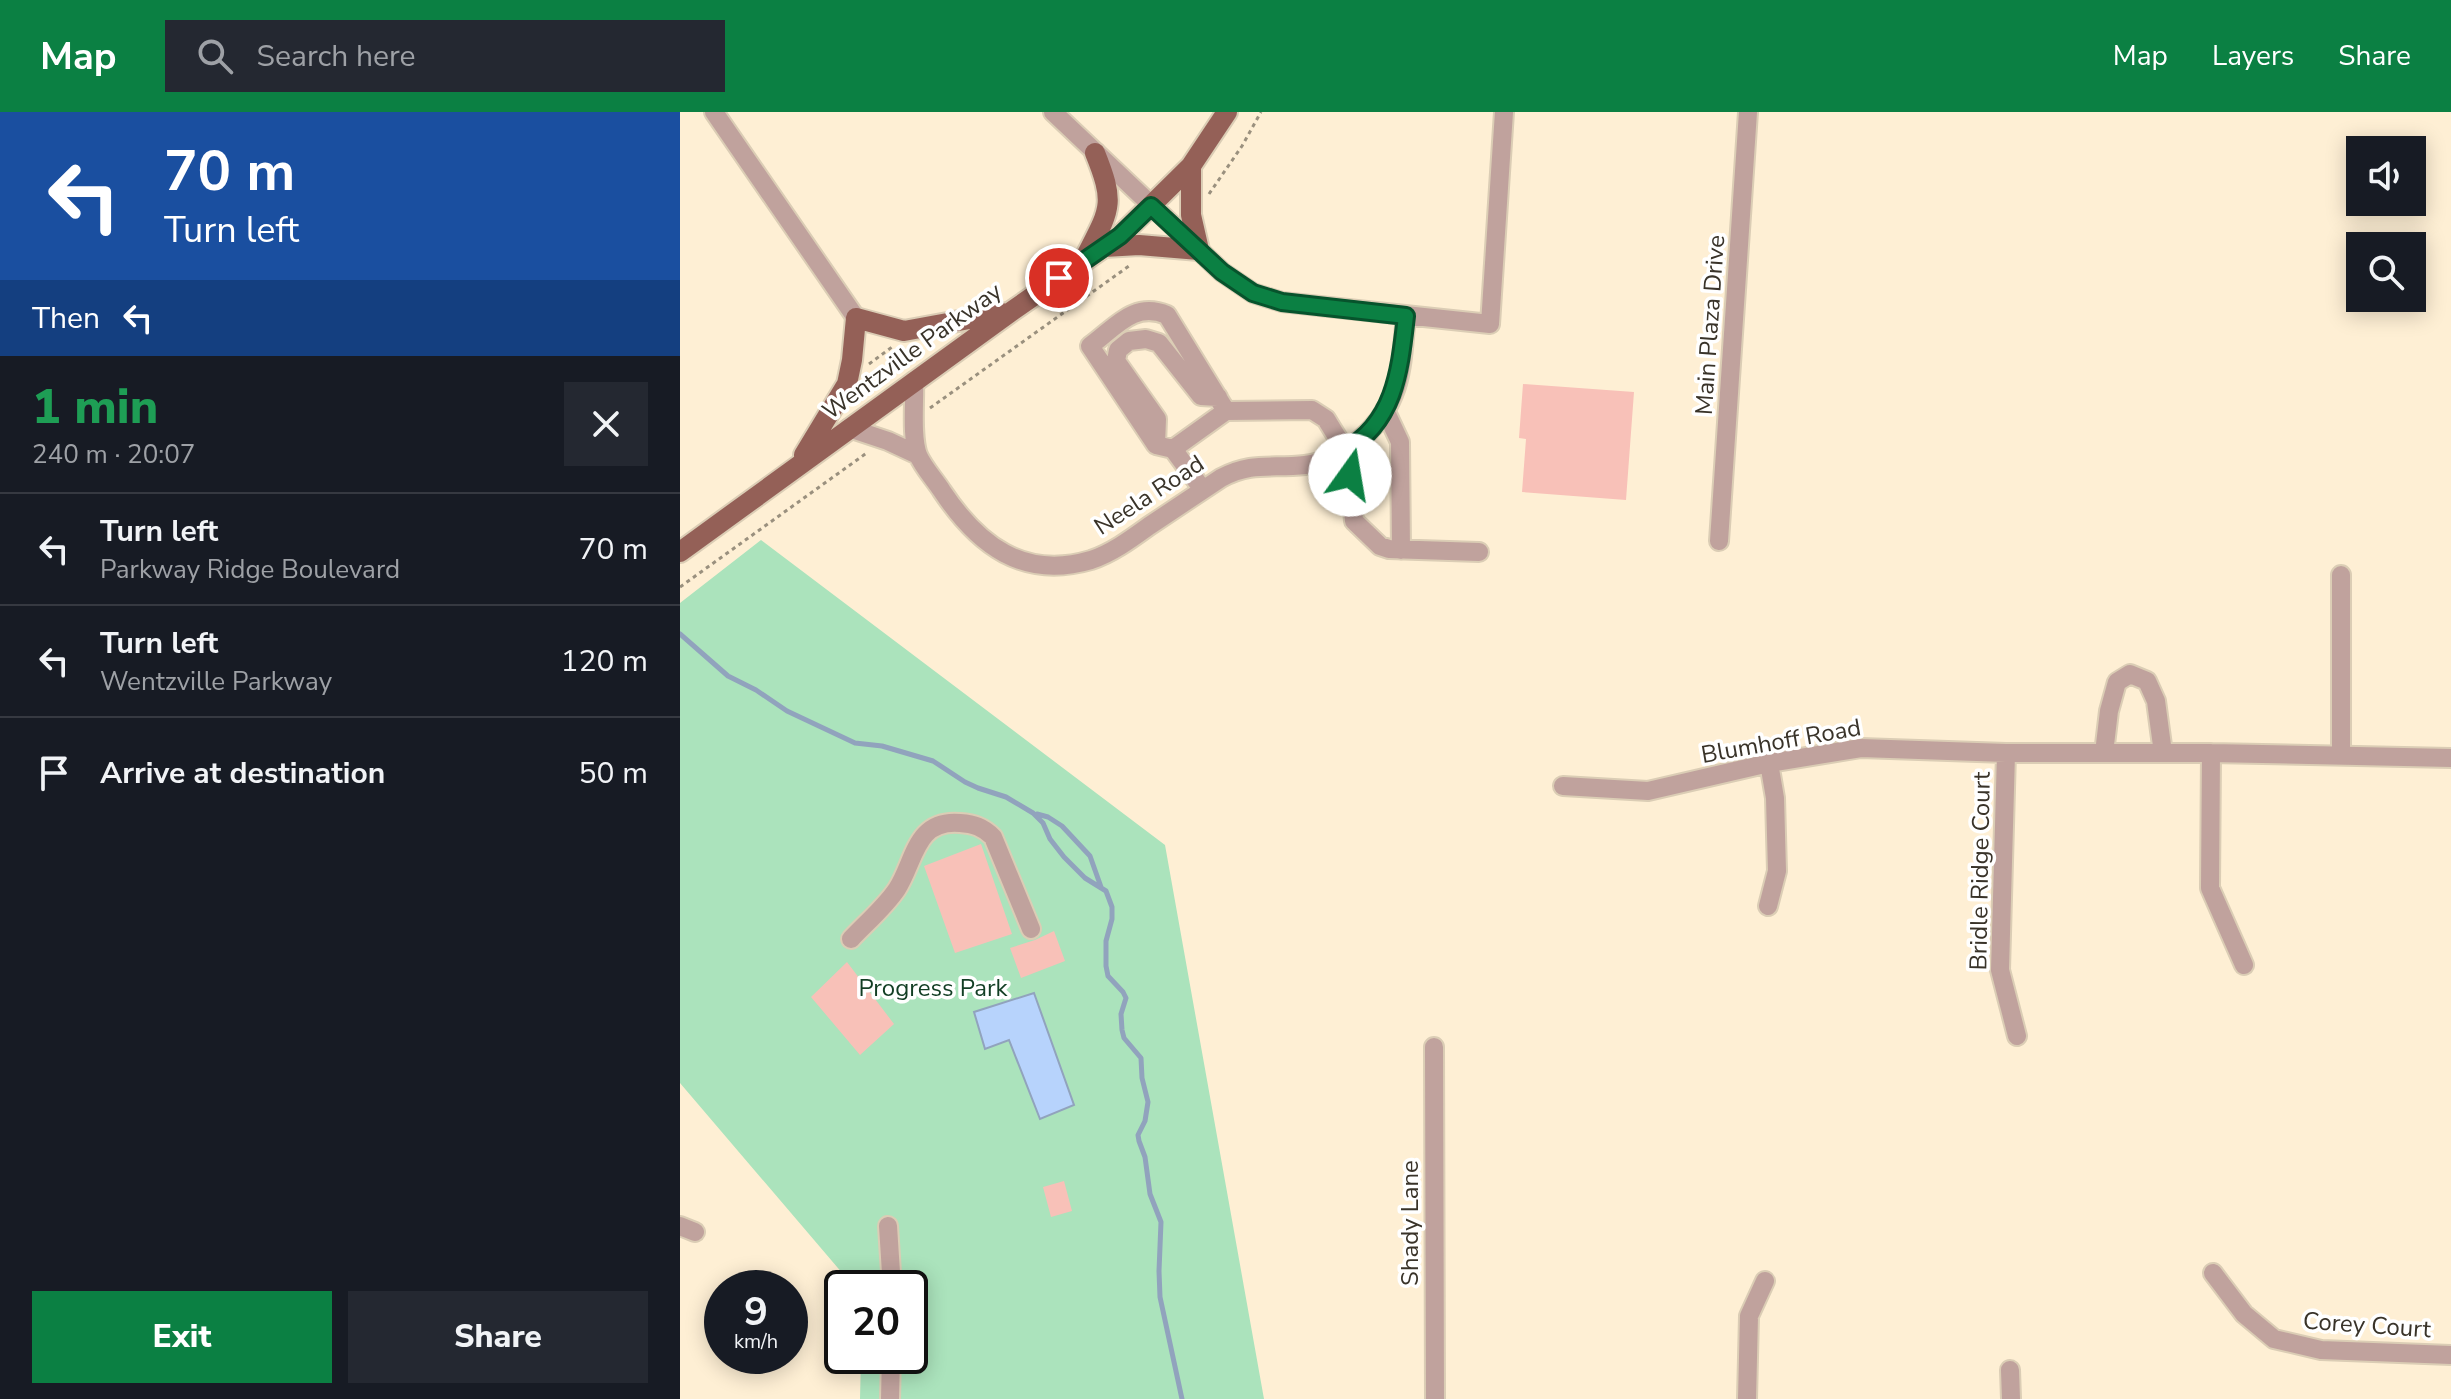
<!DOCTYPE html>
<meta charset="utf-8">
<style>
:root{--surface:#171b24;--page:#242831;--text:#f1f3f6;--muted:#9ea1a6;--line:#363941;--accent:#0b8043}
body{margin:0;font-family:"Nunito Sans",sans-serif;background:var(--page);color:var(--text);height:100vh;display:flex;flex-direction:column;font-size:30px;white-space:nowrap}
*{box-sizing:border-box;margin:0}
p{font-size:26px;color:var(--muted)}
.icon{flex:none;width:44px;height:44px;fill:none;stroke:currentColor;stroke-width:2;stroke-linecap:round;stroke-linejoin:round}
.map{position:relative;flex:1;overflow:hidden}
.side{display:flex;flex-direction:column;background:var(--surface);width:680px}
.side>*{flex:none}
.top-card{background:#1a4fa0;color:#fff;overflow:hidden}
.buttons{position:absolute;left:1666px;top:24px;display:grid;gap:16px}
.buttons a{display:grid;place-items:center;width:80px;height:80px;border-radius:0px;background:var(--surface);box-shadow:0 4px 20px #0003;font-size:40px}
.speed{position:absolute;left:24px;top:1158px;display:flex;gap:16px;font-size:40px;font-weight:700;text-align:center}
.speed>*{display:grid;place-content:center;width:104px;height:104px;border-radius:50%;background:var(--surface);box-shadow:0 4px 20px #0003;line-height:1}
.speed small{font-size:20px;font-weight:400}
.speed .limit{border:4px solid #111;border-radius:12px;background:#fff;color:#111}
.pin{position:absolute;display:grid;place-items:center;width:68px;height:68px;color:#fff;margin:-34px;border:4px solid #fff;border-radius:50%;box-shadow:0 2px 8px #0007}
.me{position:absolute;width:88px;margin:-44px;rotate:13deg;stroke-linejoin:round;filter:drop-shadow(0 0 6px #0008)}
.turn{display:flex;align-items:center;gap:28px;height:168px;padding:0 32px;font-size:36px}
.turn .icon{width:104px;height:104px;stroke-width:2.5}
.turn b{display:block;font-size:56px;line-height:68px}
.then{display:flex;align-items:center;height:76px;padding:0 32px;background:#0003;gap:16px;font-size:30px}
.round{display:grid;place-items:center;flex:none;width:84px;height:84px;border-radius:0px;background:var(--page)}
.overview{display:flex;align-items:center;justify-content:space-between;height:136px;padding:0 32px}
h1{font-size:48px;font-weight:800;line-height:60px;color:#1e9e55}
.cta{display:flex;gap:16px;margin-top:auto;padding:16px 32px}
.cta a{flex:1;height:92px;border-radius:0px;background:var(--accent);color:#fff;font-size:32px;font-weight:800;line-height:92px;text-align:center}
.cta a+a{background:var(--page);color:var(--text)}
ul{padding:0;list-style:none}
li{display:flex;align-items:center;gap:24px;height:112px;padding:0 32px;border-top:2px solid var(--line)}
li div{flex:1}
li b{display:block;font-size:30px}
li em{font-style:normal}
header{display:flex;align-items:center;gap:48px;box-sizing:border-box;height:112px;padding:0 40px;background:var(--accent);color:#fff}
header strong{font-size:38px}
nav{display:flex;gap:44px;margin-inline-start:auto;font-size:28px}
.search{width:560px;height:72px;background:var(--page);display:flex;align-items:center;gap:20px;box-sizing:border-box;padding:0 28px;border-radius:0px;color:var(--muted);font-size:30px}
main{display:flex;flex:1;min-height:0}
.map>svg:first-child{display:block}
</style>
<header>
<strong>Map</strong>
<div class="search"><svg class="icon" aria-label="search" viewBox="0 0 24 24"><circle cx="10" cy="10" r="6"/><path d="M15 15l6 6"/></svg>Search here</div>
<nav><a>Map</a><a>Layers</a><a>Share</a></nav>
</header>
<main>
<section class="side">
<div class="top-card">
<div class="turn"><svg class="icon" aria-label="left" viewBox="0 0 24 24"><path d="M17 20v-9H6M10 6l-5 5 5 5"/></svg><div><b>70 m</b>Turn left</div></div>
<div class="then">Then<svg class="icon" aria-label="left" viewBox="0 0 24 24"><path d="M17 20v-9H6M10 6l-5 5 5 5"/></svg></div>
</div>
<div class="overview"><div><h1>1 min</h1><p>240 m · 20:07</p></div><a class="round"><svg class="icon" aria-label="close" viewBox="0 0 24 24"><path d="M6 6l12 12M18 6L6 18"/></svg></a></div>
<ul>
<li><svg class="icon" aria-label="left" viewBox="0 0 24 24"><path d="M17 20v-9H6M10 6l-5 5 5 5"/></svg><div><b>Turn left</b><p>Parkway Ridge Boulevard</p></div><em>70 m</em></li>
<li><svg class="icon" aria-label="left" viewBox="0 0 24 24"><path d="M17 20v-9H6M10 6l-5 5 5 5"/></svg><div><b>Turn left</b><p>Wentzville Parkway</p></div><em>120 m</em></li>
<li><svg class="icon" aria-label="arrive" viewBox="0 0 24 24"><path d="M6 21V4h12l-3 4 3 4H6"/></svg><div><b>Arrive at destination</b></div><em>50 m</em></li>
</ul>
<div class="cta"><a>Exit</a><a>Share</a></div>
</section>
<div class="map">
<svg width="1771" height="1287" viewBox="0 0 1771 1287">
<rect width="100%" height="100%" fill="#feefd4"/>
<!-- green -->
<path fill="#abe3bc" d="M81,428L485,733L584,1287H180L181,1244H230V1176H175L0,971V491Z"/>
<!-- water -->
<path fill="#b7d3fc" stroke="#91a3bd" stroke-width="2" d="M354,881L394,993L360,1007L329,928L305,937L294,900Z"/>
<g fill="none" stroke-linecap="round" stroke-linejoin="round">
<!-- stream -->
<path stroke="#91a3bd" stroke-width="5" d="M0,522L48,564L76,578L107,599L175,631L202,634L253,649L285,670L298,676L326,685L353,701L363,711L370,727L384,745L405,766L426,779L432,795V807L426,829V854L428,864L443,880L446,886L441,902L442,918L444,926L461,946L462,966L468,990L465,1009L458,1023L459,1029L465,1045L470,1082L481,1110L479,1159L480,1185L502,1287
M357,702L368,705L382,714L410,744L421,775"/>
</g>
<!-- building -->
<path fill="#f8c1b8" d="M843,272L954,280L946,388L842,380L846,327L839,326Z
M301,732L332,822L275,841L244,754Z
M374,819L385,849L341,866L330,836L355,828Z
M167,850L214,912L180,943L131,885Z
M384,1069L392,1099L371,1105L363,1075Z"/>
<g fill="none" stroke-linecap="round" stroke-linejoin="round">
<defs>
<path id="minor" d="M34,0L176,206
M373,0L542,160L573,181L602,190L810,212L824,0
M234,269C235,290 231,324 238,343C243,355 255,368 262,379C298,433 343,468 411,448C432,441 451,427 469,414C493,398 517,382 541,366C573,349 592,357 625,353C663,348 699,318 713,283C723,259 723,230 726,204
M705,298L720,330L721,438
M169,316L208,329L238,343
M476,332L477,307L436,249L438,238L449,229L466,227L479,231L521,284L538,285
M493,337L546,299L632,298L646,307L665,338L670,363L674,409L700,434L709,437L799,440
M523,378L493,337L476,333L410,234C436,215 454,189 487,203L546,299
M1039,429L1068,0
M1326,641L1320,858L1337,924
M1424,641L1429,599L1437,570L1450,562L1467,569L1476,589L1483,641
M1531,641L1530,776L1564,853
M1661,643V463
M883,674L968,679L1089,651L1181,636L1326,641H1531L1771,646
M1088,794L1097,759L1095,686L1089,651
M171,827C186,811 205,795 217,777C235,749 235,707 280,711C294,712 303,715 313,725L351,817
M754,935L755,1287
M0,1114L15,1120
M208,1114L212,1176
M1533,1161L1564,1202L1594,1227L1641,1238L1771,1243
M1330,1258L1331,1287
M210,1287L211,1244
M1067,1287L1069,1204L1085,1169"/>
<path id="major" d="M424,135L459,133L519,138L511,103V54
M405,146C430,97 436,93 415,41
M124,343L167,272L172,248L176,206L224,219L322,201
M0,440L332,199L440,124L511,54L547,0"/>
</defs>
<!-- minor casing -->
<use href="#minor" stroke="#dbcdb5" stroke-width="22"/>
<!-- major casing -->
<use href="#major" stroke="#dbcdb5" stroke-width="24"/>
<!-- path -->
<path stroke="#9a907e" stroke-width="3" stroke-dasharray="4 4" stroke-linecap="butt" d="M529,82L562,34L581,0
M189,252L212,235
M250,296L449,154
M0,475L188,340"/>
<!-- minor -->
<use href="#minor" stroke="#c0a29d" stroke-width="18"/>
<!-- major -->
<use href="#major" stroke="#946057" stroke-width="20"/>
</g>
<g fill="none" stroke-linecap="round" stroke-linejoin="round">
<defs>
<path id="route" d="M379,166L440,124L471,94L542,160L573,181L602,190L726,204C720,255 716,310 665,338L670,363"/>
</defs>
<!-- route casing -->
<use href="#route" stroke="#07532c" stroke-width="20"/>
<!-- route -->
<use href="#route" stroke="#0b8043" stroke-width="14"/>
</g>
<g text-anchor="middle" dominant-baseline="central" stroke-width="7" stroke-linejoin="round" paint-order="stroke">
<!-- street labels -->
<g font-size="24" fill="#393329" stroke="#fff">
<text transform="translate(1030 213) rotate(-86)">Main Plaza Drive</text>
<text transform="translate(232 239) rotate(-36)">Wentzville Parkway</text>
<text transform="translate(469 383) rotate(-33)">Neela Road</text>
<text transform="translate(1101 629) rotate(-10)">Blumhoff Road</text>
<text transform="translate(1300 759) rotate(-89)">Bridle Ridge Court</text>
<text transform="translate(730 1111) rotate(-90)">Shady Lane</text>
<text transform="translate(1687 1213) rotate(4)">Corey Court</text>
</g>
<!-- park labels -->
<g font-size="24" fill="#123e24" stroke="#fff">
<text x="253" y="876">Progress Park</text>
</g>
</g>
</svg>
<div class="buttons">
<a><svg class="icon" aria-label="sound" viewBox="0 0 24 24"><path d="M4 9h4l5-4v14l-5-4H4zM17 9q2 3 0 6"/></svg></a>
<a><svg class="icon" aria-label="search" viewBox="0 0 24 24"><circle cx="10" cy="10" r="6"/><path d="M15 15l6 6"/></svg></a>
</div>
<div class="speed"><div>9<small>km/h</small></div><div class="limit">20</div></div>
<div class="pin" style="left:379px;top:166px;background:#d93025"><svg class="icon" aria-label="arrive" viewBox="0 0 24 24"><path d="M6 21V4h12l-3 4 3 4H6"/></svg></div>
<svg class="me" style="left:670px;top:363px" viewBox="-20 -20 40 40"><circle r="19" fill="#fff"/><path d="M0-13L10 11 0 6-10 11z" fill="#0b8043"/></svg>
</div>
</main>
